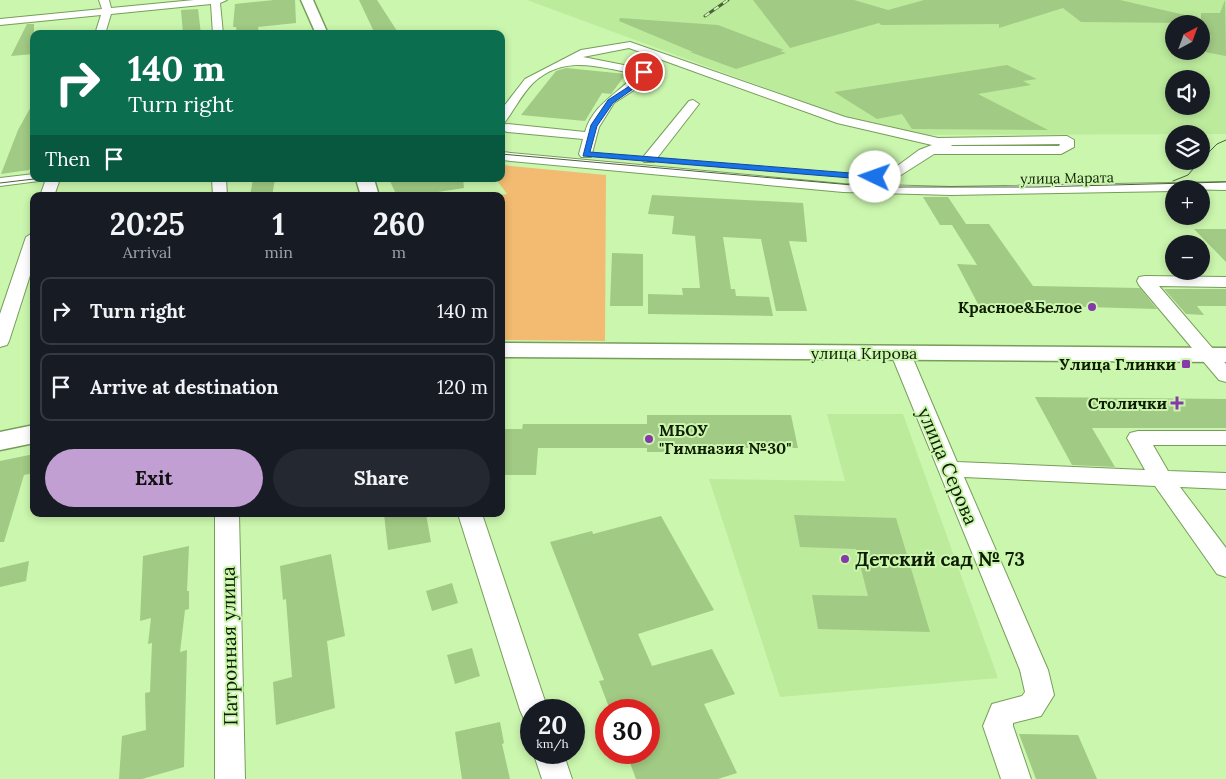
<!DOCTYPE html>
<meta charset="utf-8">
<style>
:root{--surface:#171b24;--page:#242831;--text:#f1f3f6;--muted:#9ea1a6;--line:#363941;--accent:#c19fd3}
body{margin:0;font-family:Lora,serif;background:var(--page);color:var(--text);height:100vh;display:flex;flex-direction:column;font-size:19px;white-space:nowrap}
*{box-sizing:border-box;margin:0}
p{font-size:16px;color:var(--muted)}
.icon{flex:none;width:28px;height:28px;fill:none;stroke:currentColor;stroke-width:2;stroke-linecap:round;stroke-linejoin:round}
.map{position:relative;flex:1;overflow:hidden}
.panel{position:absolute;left:30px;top:192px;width:475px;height:325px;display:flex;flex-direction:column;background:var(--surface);border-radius:10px;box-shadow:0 2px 8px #0003}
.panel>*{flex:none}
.guide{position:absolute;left:30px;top:30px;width:475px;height:152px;border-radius:10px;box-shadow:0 2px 8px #0003;background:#0b6e4f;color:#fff;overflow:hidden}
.needle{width:32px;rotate:41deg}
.buttons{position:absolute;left:1165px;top:15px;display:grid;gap:10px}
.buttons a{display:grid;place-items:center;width:45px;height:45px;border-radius:50%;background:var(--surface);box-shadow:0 2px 8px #0003;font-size:25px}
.speed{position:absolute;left:520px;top:699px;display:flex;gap:10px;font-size:25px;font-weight:700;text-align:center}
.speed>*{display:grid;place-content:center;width:65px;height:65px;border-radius:50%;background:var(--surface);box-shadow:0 2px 8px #0003;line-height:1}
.speed small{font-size:12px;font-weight:400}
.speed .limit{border:8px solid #d22;background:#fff;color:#111}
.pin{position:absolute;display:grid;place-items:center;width:42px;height:42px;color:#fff;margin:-21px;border:2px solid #fff;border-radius:50%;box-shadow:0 1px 5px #0007}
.me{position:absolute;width:55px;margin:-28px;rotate:273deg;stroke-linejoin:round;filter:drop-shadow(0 0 4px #0008)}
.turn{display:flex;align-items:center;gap:18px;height:105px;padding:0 15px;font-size:22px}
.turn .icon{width:65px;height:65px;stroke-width:2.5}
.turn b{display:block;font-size:35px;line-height:42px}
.then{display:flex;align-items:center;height:48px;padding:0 15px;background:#0003;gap:10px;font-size:19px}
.eta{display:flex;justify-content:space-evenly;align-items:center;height:85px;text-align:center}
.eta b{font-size:30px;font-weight:700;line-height:35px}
.primary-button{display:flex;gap:10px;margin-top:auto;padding:10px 15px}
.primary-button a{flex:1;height:58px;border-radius:30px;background:var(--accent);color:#111;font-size:20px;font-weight:700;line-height:58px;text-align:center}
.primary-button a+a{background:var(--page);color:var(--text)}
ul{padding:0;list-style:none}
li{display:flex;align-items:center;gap:15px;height:68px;margin:0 10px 8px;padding:0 5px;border:2px solid var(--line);border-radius:10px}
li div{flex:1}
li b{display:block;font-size:19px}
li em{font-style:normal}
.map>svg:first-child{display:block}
</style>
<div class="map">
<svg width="1226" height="779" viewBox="0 0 1226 779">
<rect width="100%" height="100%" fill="#cbf6ae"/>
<!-- built -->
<path fill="#bceb9c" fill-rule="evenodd" d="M527,0H1226V134L893,135ZM1174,24H1201V51H1174ZM1174,79H1201V106H1174Z
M827,414H903L998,678L780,697L709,479L845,481Z"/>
<!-- green -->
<path fill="#f3bb71" d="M501,165L606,175L605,341L501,340V196H494L507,194L496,179H501Z"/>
<!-- building -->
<path fill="#a1ca84" d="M274,0H295L296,23L258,27L259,34H237L236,27H233L235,4Z
M359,0H377L399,34H375Z
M753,0H854L888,10L924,0H1120L1189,16V23L1081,22L1063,8L999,28V24L881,25L879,23L790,48Z
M1225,0L1226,56L1205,52L1211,36H1201V13H1220Z
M198,9L201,34H183L181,10Z
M620,18L718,25L784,50L780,51L786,53L736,69L690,52H693L619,21Z
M27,24H34V54L11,56Z
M1007,65L1037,79L1023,81L1031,85L978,94L1048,130L912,129L902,114L877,119L834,92Z
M566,68L626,74L611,94L602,93L585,121L521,115L556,71Z
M34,101V163L29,170L1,174L18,130Z
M253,179H275L272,196H250Z
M389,179H463L464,188L412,196H397Z
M652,195L803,203L807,242L789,241L807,311H776L761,239L723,237L731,289H735L736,296L769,297L773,316L648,314V294L683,295L682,288H700L695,236L672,234L674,216L648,214Z
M923,197H948L966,224H989L1033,286L1140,288L1157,309L978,304L957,264L977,265L952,225H940Z
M1194,229H1226V262Z
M612,253L643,254V306H610Z
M1164,289H1226V306H1197L1204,315L1186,314Z
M1035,397L1226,399V428H1092L1115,467L1072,465Z
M647,415H791L798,448H666V452H647V448H538L536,475H501V429H522L523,424H647Z
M34,454V473L24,475L4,542H0V461Z
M384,514H426L431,542L388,550Z
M794,515L896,518L930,632L818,629L812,595L868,596L856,549L800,547Z
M661,516L714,610L638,634L652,666L712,649L735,694L704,704L737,773L718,779H636L626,752H649V710H610L599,681L604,680L550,542L592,531L593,534Z
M189,546L187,591H189V609L185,610L180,652L187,650L184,767L142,779H119L122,736L146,730L145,693L150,692L152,643L148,644L151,618L140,621L143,556Z
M331,554L345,636L327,641L335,708L276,725L273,682L292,677L286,599L283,600L280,566Z
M29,561L26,581L0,587V568Z
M452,583L458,603L432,611L426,591Z
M472,648L480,676L455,684L447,655Z
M500,722L504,743L502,744L510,779H462L455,732Z
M1019,734L1078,735L1097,779H1036Z"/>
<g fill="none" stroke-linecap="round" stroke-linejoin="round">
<defs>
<path id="minor" d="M99,0H109L111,8L194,0H227L220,3L223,34H213L211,4L111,14L105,34H95L101,15L0,25V19L102,9Z
M630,42L845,117L938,138L1067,136L1074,140V147L1061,154H934L890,182L883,178L885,175L919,150L932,145L837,123L629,48L583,57L644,69L650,72L634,90L614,103L599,127L591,157H581L579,154L583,139L507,132L501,129L502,125L507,124L585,132C593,104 619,93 636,74C599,67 564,54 533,83C522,94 514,110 505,122L501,123V110L525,79L581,50ZM1060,144L1059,146H951L952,145Z
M693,100L699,104L654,162H644L642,159L644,156L689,101Z
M501,152L843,184L951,187L1226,182V190L1174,189V191L951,195L843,192L501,160Z
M34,174V179H41L39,181L0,186V178Z
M46,179H60L54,196H40Z
M212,179H226L227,196H213Z
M34,232V263L9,341L7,345L0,347V314L26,237Z
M1145,276L1226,277V287L1159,286L1226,364V382L1219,380L1139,285L1137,281L1139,277Z
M901,348L908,350L911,354L957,462L1145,470L1127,438L1130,433L1138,431H1226V445H1153L1168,471L1226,473V489L1180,487L1226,548V577L1217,574L1155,486L964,477L1048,670L1054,695L1041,716L1013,723V726L1031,779H1001L983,726L992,704L1022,696L1025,692L1020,670L891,354L894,350Z
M215,514H239L245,779H215Z
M458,514H482L548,710H531V722L524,719L520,710Z
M533,752H563L572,779H542Z"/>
<path id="major" d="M301,0H313L328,34H316Z
M356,179H374L379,196H361Z
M501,343L1226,348V362L501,357Z
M34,425V443L0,450V432Z"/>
</defs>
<!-- minor casing -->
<use href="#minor" stroke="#769e59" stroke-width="2"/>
<!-- major casing -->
<use href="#major" stroke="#769e59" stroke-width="3"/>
<!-- minor -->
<use href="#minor" fill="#fff" fill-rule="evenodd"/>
<!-- major -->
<use href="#major" fill="#fff" fill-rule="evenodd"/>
<!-- tram -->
<path stroke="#4a6239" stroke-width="1" d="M501,154L875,187H1036L1226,182
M1201,160L1217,144L1226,140
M1173,181L1188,175L1200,161
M0,183L34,179"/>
<defs>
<path id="rail" d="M705,16L728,0"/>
</defs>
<!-- rail casing -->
<use href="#rail" stroke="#4a6239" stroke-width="3"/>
<!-- rail -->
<use href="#rail" stroke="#cbf6ae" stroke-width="2" stroke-dasharray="5.5" stroke-linecap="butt"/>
</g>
<!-- route -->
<path fill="#1a73e8" stroke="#114b97" d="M642,71L647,72L633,89L613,103L597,126L590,152L875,175L879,177L875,180L583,156L591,125L608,100L628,87Z"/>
<!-- markers -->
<g fill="#8639a9" stroke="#cbf6ae" stroke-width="2">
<circle cx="1092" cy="307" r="5"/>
<rect x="1181" y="359" width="10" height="10" rx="2.5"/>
<path d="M1174.5 395.5h5v5h5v5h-5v5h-5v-5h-5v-5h5z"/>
<circle cx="649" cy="439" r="5"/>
<circle cx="845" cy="559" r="5"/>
</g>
<g text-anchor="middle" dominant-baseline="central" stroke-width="4" stroke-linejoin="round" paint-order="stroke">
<!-- far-street labels -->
<g font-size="14" fill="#0e1d02" stroke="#cbf6ae">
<text transform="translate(1067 178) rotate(-1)">улица Марата</text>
</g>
<!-- poi labels -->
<g font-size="16" font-weight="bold" fill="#0e1d02" stroke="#cbf6ae" text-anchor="end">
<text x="1082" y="307">Красное&amp;Белое</text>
<text x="1176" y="364">Улица Глинки</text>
<text x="1167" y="403">Столички</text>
<text x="659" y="430" text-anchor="start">МБОУ<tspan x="659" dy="18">"Гимназия №30"</tspan></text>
</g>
<!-- street labels -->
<g font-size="16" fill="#0e1d02" stroke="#cbf6ae">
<text x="864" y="353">улица Кирова</text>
</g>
<!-- near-street labels -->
<g font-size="19" fill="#0e1d02" stroke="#cbf6ae">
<text transform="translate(948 466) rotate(67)">улица Серова</text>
<text transform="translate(229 646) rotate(-91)">Патронная улица</text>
</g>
<!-- near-poi labels -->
<g font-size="19" font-weight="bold" fill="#0e1d02" stroke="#cbf6ae" text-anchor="start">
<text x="855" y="559">Детский сад № 73</text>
</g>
</g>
</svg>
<div class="buttons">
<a><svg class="needle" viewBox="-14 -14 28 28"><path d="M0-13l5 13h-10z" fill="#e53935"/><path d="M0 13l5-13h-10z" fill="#9ea1a6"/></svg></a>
<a><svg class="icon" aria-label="sound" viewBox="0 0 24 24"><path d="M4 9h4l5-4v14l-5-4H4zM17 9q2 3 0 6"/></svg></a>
<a><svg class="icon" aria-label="layers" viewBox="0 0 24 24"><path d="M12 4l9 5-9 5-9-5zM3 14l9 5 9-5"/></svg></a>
<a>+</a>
<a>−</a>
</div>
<div class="speed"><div>20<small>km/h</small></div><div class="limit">30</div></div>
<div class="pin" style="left:644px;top:72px;background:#d93025"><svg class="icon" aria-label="arrive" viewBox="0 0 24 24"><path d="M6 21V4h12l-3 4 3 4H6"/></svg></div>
<svg class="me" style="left:875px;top:177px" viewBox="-20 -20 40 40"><circle r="19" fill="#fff"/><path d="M0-13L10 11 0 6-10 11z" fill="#1a73e8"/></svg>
<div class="guide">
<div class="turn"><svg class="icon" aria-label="right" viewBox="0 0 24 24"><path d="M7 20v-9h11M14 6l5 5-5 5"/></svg><div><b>140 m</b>Turn right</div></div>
<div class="then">Then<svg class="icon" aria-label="arrive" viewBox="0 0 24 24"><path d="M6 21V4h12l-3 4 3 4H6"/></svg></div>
</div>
<section class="panel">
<div class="eta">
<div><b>20:25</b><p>Arrival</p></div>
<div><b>1</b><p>min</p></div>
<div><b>260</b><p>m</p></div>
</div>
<ul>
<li><svg class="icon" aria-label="right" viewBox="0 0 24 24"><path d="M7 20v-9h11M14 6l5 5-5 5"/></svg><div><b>Turn right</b></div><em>140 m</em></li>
<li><svg class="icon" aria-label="arrive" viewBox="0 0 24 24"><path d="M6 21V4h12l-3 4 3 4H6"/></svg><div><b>Arrive at destination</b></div><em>120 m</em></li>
</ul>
<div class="primary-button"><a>Exit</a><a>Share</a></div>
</section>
</div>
